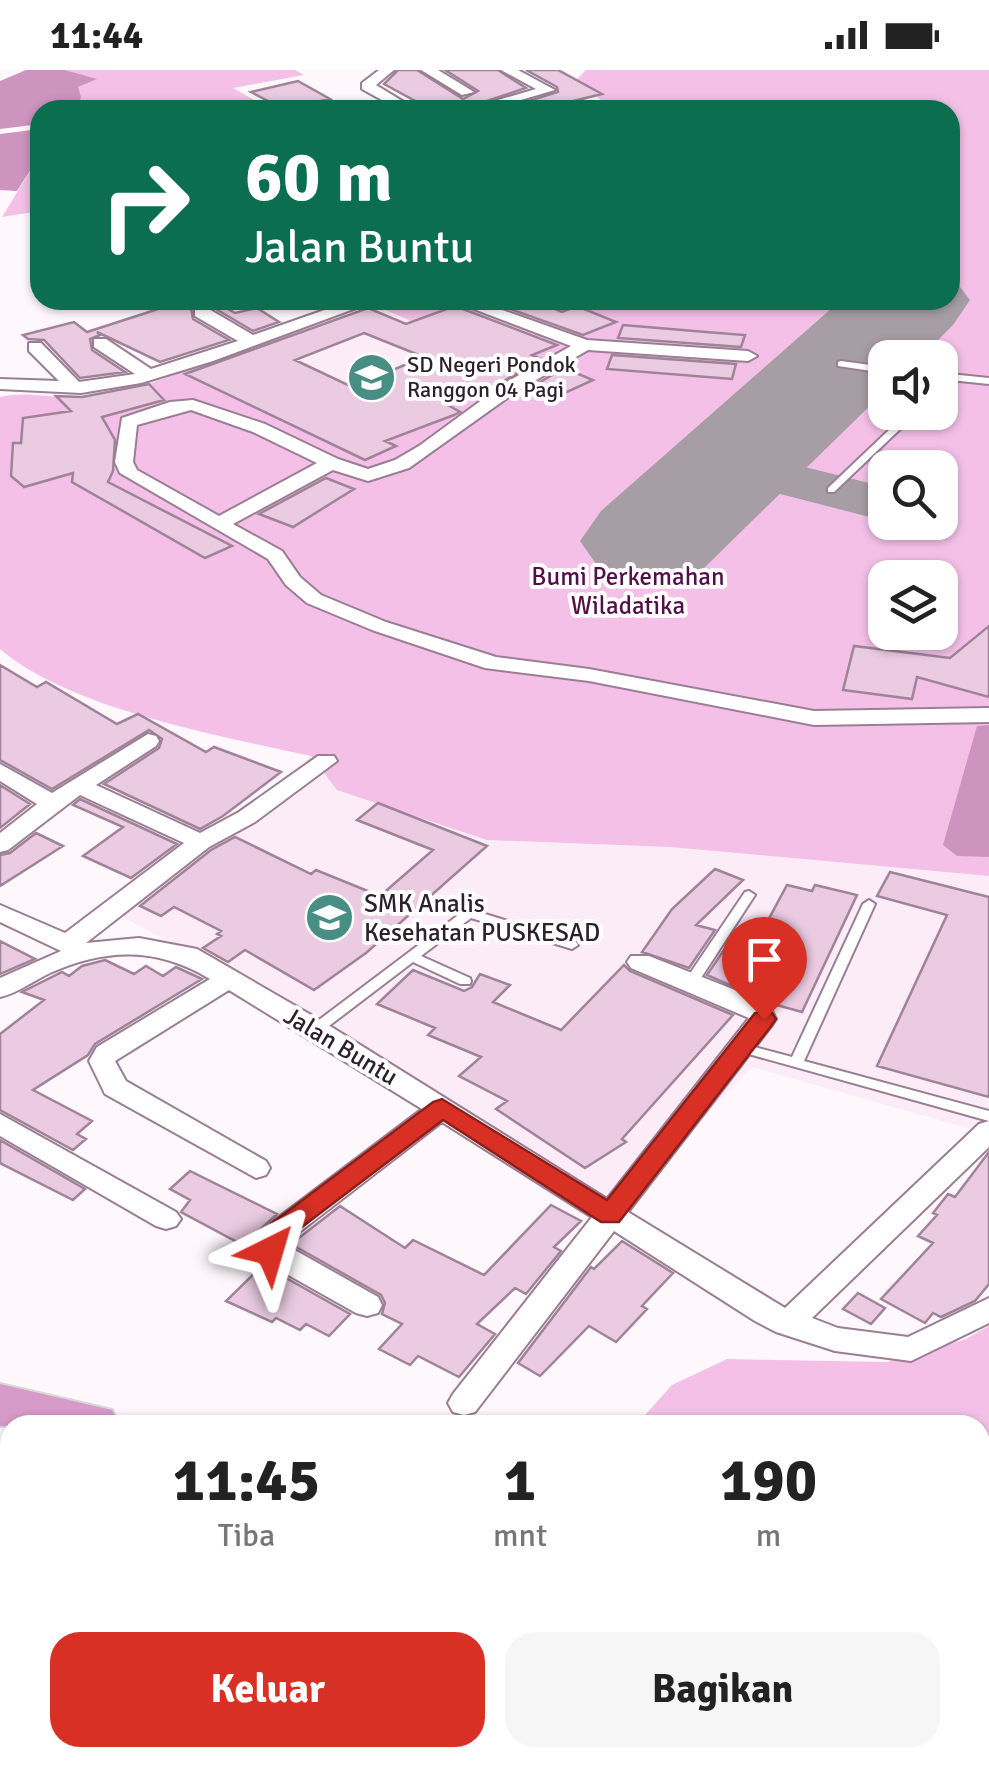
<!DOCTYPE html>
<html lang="id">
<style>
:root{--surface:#fff;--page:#f6f6f6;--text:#222;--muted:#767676;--accent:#d93025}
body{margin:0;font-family:Signika,sans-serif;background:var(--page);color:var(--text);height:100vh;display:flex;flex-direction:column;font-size:38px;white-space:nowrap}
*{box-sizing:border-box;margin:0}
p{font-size:32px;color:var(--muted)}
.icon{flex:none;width:55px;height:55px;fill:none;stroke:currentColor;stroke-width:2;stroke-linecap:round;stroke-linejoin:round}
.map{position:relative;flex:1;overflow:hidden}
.sheet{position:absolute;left:0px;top:1345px;width:990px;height:352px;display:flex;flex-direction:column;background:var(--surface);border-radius:30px 30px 0 0;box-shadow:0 2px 8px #0004}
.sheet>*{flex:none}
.banner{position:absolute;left:30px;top:30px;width:930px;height:210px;border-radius:30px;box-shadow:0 2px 8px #0004;background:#0b6e4f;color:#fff;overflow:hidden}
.buttons{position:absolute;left:868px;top:270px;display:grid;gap:20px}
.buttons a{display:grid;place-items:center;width:90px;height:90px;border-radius:20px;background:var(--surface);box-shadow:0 2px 8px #0004;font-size:50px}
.pin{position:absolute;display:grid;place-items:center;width:85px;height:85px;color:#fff;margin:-102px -42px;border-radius:50% 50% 50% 0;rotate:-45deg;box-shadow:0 0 10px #0007}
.pin .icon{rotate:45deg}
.me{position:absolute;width:110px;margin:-55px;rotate:40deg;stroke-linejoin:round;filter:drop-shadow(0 0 8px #0008)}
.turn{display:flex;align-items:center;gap:35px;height:210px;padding:0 50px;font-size:45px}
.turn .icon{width:130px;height:130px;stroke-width:2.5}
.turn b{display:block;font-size:70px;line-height:85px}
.eta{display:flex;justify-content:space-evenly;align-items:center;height:170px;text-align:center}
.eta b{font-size:60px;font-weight:800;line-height:70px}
.primary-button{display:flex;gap:20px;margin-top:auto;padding:20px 50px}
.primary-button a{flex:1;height:115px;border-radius:30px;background:var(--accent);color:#fff;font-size:40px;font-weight:800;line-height:115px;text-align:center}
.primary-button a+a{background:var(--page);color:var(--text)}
.status{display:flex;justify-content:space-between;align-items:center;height:70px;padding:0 50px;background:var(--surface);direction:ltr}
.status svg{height:28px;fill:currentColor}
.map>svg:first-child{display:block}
</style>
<div class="status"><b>11:44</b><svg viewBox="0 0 49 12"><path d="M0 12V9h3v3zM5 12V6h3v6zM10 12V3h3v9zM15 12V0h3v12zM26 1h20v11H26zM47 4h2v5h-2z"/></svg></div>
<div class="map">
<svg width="989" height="1697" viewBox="0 0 989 1697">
<rect width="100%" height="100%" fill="#fef7fc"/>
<!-- built -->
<path fill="#fcecf7" d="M372,234L511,294L370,357L221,287Z
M311,686L337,720L490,770L670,777L989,806V1064L752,997L613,1142L397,998L114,842Z"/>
<!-- green -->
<path fill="#f4c0e7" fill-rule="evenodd" d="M65,0H295L304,5L233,18L270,39L284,40H76L78,17L95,9Z
M586,0H989V806L670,777L487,770L337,720L311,686C220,666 70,639 0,579V327C34,319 67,333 101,327C142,319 182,301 221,287L370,357L509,294L372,234L382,230H950V40H621L602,31L577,9ZM885,288H940V342H885ZM885,398H940V452H885ZM885,508H940V562H885Z
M40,85V141L2,147Z
M989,1256V1445L980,1444V1355H636L672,1315L727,1289L887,1292L966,1269Z"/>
<!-- water -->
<path fill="#ce94c0" d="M26,0H65L97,9L78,17L81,27L76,40H40V54L0,59V11Z
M40,59V85L17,121L0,120V64Z
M989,655V787L957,786L943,775L977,656Z"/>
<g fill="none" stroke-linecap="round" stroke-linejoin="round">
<!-- taxiway -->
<path fill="#a69ea4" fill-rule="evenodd" d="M733,379L885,417V451L714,407L706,395L714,383Z"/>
<!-- runway -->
<path fill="#a69ea4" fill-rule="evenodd" d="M950,204L970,230L953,255L920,288H885V321L701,501L651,514L601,501L580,471L601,441L841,230H950Z"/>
</g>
<!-- building -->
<path fill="#eacbe2" stroke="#9f8398" stroke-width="2.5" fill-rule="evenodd" d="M398,0H417L463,29L478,21L445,0H498L526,18L460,40H432L384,14Z
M526,0H558L602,24L537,40H500L558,22L557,17Z
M298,11L330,29L283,39L251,22Z
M186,230H212L235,243L257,238L279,252L253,261L209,235L195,234L191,238L193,249L229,270L160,292L97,262L100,265L90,269L92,280L125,302L80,308L44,270L28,269L23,265L74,252L87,262Z
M485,230H533L562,242L577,236L616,252L583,265Z
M455,236L557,275L532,285L541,289L492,318L448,335L460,342L454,345L385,371L396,376L365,390L185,304L368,238L406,254ZM364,263L424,287L352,317L295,290Z
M623,255L706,262L745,265L741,277L618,268Z
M612,285L736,294L732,309L607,299Z
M564,298L593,310L556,327L532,317Z
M149,314L164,330L102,347L115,370L113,401L108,412L232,476L205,488L72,412L73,403L24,417L11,406L13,373H21L23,348L71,341L56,326L82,327Z
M326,408L354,419L293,457L259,444Z
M989,556V627L917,607L912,629L843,620L854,576L950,588Z
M0,595L37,617L46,612L117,654L138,644L206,682L214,677L281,702L223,746L200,759L104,714L159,678L162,669L149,660L52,719L0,690Z
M0,715L30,734L0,758Z
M80,729L177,774L131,808L83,786L123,757L73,735Z
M378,733L487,776L366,883L314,920L245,880L228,892L203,878L221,866L217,864L221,861L174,837L161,846L140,836L211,780L235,767L311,804L316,800L380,826L433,780L357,750Z
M36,763L63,776L0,816V785L10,783Z
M715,799L743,810L696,855L715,860L689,898L642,882L672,839Z
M890,802L989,827V1027L877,996L947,845L877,826Z
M787,815L812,821L815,815L857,825L802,942L773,934L707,905L734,865L757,871Z
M0,871L35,889L0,904Z
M105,890L134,904L146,896L163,906L176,897L202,909L95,974L88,985L33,1020L92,1051L77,1064L86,1069L73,1080L0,1040V964L44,930L22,922L62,902L69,906L82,896Z
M624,895L630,901L733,945L622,1069L626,1072L585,1098L496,1039L507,1031L459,1006L481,987L428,965L435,958L377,934L413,900L464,921L472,917L480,904L510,915L493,932L561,960Z
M0,1070L85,1119L73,1130L0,1093Z
M989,1082V1214L975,1231L941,1247L933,1243L925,1253L881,1229L933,1173L918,1166L937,1145L933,1143L948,1124L955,1127Z
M190,1101L277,1144L251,1168L254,1181L181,1142L190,1130L170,1119Z
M551,1135L581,1151L554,1177L561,1181L526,1224L515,1218L477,1254L495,1264L459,1307L418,1286L410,1295L379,1279L402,1254L382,1244L385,1233L381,1225L291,1174L340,1136L405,1178L413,1170L484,1205Z
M622,1171L673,1203L642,1236L647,1239L616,1272L589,1256L540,1306L518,1293L591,1197L594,1199Z
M263,1195L350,1244L329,1266L306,1254L300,1260L276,1248L272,1252L226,1231Z
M858,1223L885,1238L871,1254L843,1239Z"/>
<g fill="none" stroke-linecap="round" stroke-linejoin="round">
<defs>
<path id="service" d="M841,291L885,297V303L838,296V292Z
M940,303L989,308V314L940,309Z
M908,342H918L834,422H828V418Z
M749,821L755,825L697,914H687L686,911L687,908L745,822Z
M869,830L875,834L804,991L989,1041V1051L734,980L732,977L739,973L792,987L863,834Z
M469,839L576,872L578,875L572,879L471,848L421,886L470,908L471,911L470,914H460L413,892L321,962H311L309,959L311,956L465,840Z"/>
<path id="minor" d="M379,0H394L376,15L417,40H400L362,19V13Z
M421,0H438L474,22L462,25Z
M501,0H518L555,20L487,40H464L536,19Z
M353,230H378L213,291L141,313L81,323L0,319V309L59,311L29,281V273H41L79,312L135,304L94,277V269H106L151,299L238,271L195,246V238H207L253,265Z
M450,230H474L587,270L748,281L757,286L748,291L588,280L517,321L409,398L368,411L333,400L233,454L282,481L300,507L321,525L386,552L496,587L589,599L814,641L989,638V652L814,655L589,611L485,598L372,560L307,533L286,515L268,489L120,403L115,392L122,348L170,332L193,330L265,354L338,389L368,399L395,390L419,376L505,313L571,276ZM191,340L253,362L317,393L219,446L137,400L133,392L137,355Z
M148,664L156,666L159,671L156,676L96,715L200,763L239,742L318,686H334L337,691L255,752L209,777L86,873L139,868L197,879L325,953L607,1129L749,948L631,898L627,892L631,886H649L768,933L776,949L772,955L628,1142L785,1238L979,1054L989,1051V1077L812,1248L838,1258L908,1267L989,1228V1253L911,1291L835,1281L776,1262L755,1251L614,1161L475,1342L464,1345L453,1342L448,1333L453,1324L592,1147L442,1052L284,1174L378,1227L382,1235L378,1243L367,1246L356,1243L260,1189L254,1170L259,1162L422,1039L229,920L115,991L126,1011L266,1091L270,1098L266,1105L256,1108L105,1024L89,991L97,977L210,909C156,877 107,878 50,903C33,911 18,923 0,927V908L61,881L0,852V835L65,863L184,773L80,725L8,780L0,782V763L37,734L0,711V694L52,723Z
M0,1044L176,1142L181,1149L176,1156L166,1159L156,1156L0,1066Z"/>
<path id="motorway" d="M0,1314L112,1340L120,1355L0,1356Z
M0,1404L10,1406V1452L0,1450Z
M980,1541L989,1543V1595L980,1593Z
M980,1642L989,1644V1697H978L957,1688H980Z"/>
</defs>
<!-- service casing -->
<use href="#service" stroke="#9a7e93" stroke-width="4"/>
<!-- minor casing -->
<use href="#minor" stroke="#9a7e93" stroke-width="4"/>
<!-- motorway casing -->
<use href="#motorway" stroke="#d9d7d8" stroke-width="4"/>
<!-- service -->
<use href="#service" fill="#fff" fill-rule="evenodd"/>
<!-- minor -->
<use href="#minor" fill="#fff" fill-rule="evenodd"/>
<!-- motorway -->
<use href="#motorway" fill="#d79bc9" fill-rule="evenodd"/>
<!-- tram -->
<path stroke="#4e444b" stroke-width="4" d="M0,1564L10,1566
M0,1587L10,1590
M366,1688L399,1697
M451,1688L485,1697"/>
</g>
<!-- route -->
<path fill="#d93025" stroke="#8d1f18" stroke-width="2.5" d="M764,941L772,943L776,949L772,955L619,1152H601L443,1050L290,1166L283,1173L280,1188H261L256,1170L272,1153L433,1032L442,1029L607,1130L755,943Z"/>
<!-- icons -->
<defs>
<symbol id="school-disc" viewBox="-11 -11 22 22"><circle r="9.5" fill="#488e85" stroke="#fff"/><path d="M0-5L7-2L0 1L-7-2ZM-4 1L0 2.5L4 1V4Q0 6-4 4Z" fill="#fff"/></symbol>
</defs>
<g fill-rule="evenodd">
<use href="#school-disc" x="344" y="280" width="55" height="55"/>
<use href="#school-disc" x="302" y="820" width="55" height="55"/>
</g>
<g text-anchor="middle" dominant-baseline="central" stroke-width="8" stroke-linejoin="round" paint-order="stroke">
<!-- far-poi labels -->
<g font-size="22" fill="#2c2129" stroke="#fff" text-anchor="start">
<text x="407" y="294">SD Negeri Pondok<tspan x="407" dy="25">Ranggon 04 Pagi</tspan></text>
</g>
<!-- park labels -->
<g font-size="25" fill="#530f48" stroke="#fff">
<text x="628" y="506">Bumi Perkemahan<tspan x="628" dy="29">Wiladatika</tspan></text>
</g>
<!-- poi labels -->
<g font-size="25" fill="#2c2129" stroke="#fff" text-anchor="start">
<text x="364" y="833">SMK Analis<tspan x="364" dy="29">Kesehatan PUSKESAD</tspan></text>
</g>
<!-- street labels -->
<g font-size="25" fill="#2c2129" stroke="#fff">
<text transform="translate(341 976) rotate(31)">Jalan Buntu</text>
</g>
</g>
</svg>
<div class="buttons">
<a><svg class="icon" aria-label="sound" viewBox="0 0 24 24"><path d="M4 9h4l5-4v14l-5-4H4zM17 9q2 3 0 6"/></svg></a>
<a><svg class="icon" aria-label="search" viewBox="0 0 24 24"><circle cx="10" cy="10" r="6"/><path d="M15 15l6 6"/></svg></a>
<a><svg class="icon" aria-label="layers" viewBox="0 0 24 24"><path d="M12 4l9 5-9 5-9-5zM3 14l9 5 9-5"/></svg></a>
</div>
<div class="pin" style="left:764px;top:949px;background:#d93025"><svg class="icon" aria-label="arrive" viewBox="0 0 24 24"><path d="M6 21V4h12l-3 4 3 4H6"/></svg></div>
<svg class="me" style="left:270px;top:1181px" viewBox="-20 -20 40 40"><path d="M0-17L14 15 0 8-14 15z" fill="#d93025" stroke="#fff" stroke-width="4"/></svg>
<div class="banner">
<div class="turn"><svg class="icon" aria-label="right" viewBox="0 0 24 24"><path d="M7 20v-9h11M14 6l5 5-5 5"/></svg><div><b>60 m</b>Jalan Buntu</div></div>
</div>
<section class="sheet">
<div class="eta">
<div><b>11:45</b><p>Tiba</p></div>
<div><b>1</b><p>mnt</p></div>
<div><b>190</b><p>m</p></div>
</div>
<div class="primary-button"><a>Keluar</a><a>Bagikan</a></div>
</section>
</div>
